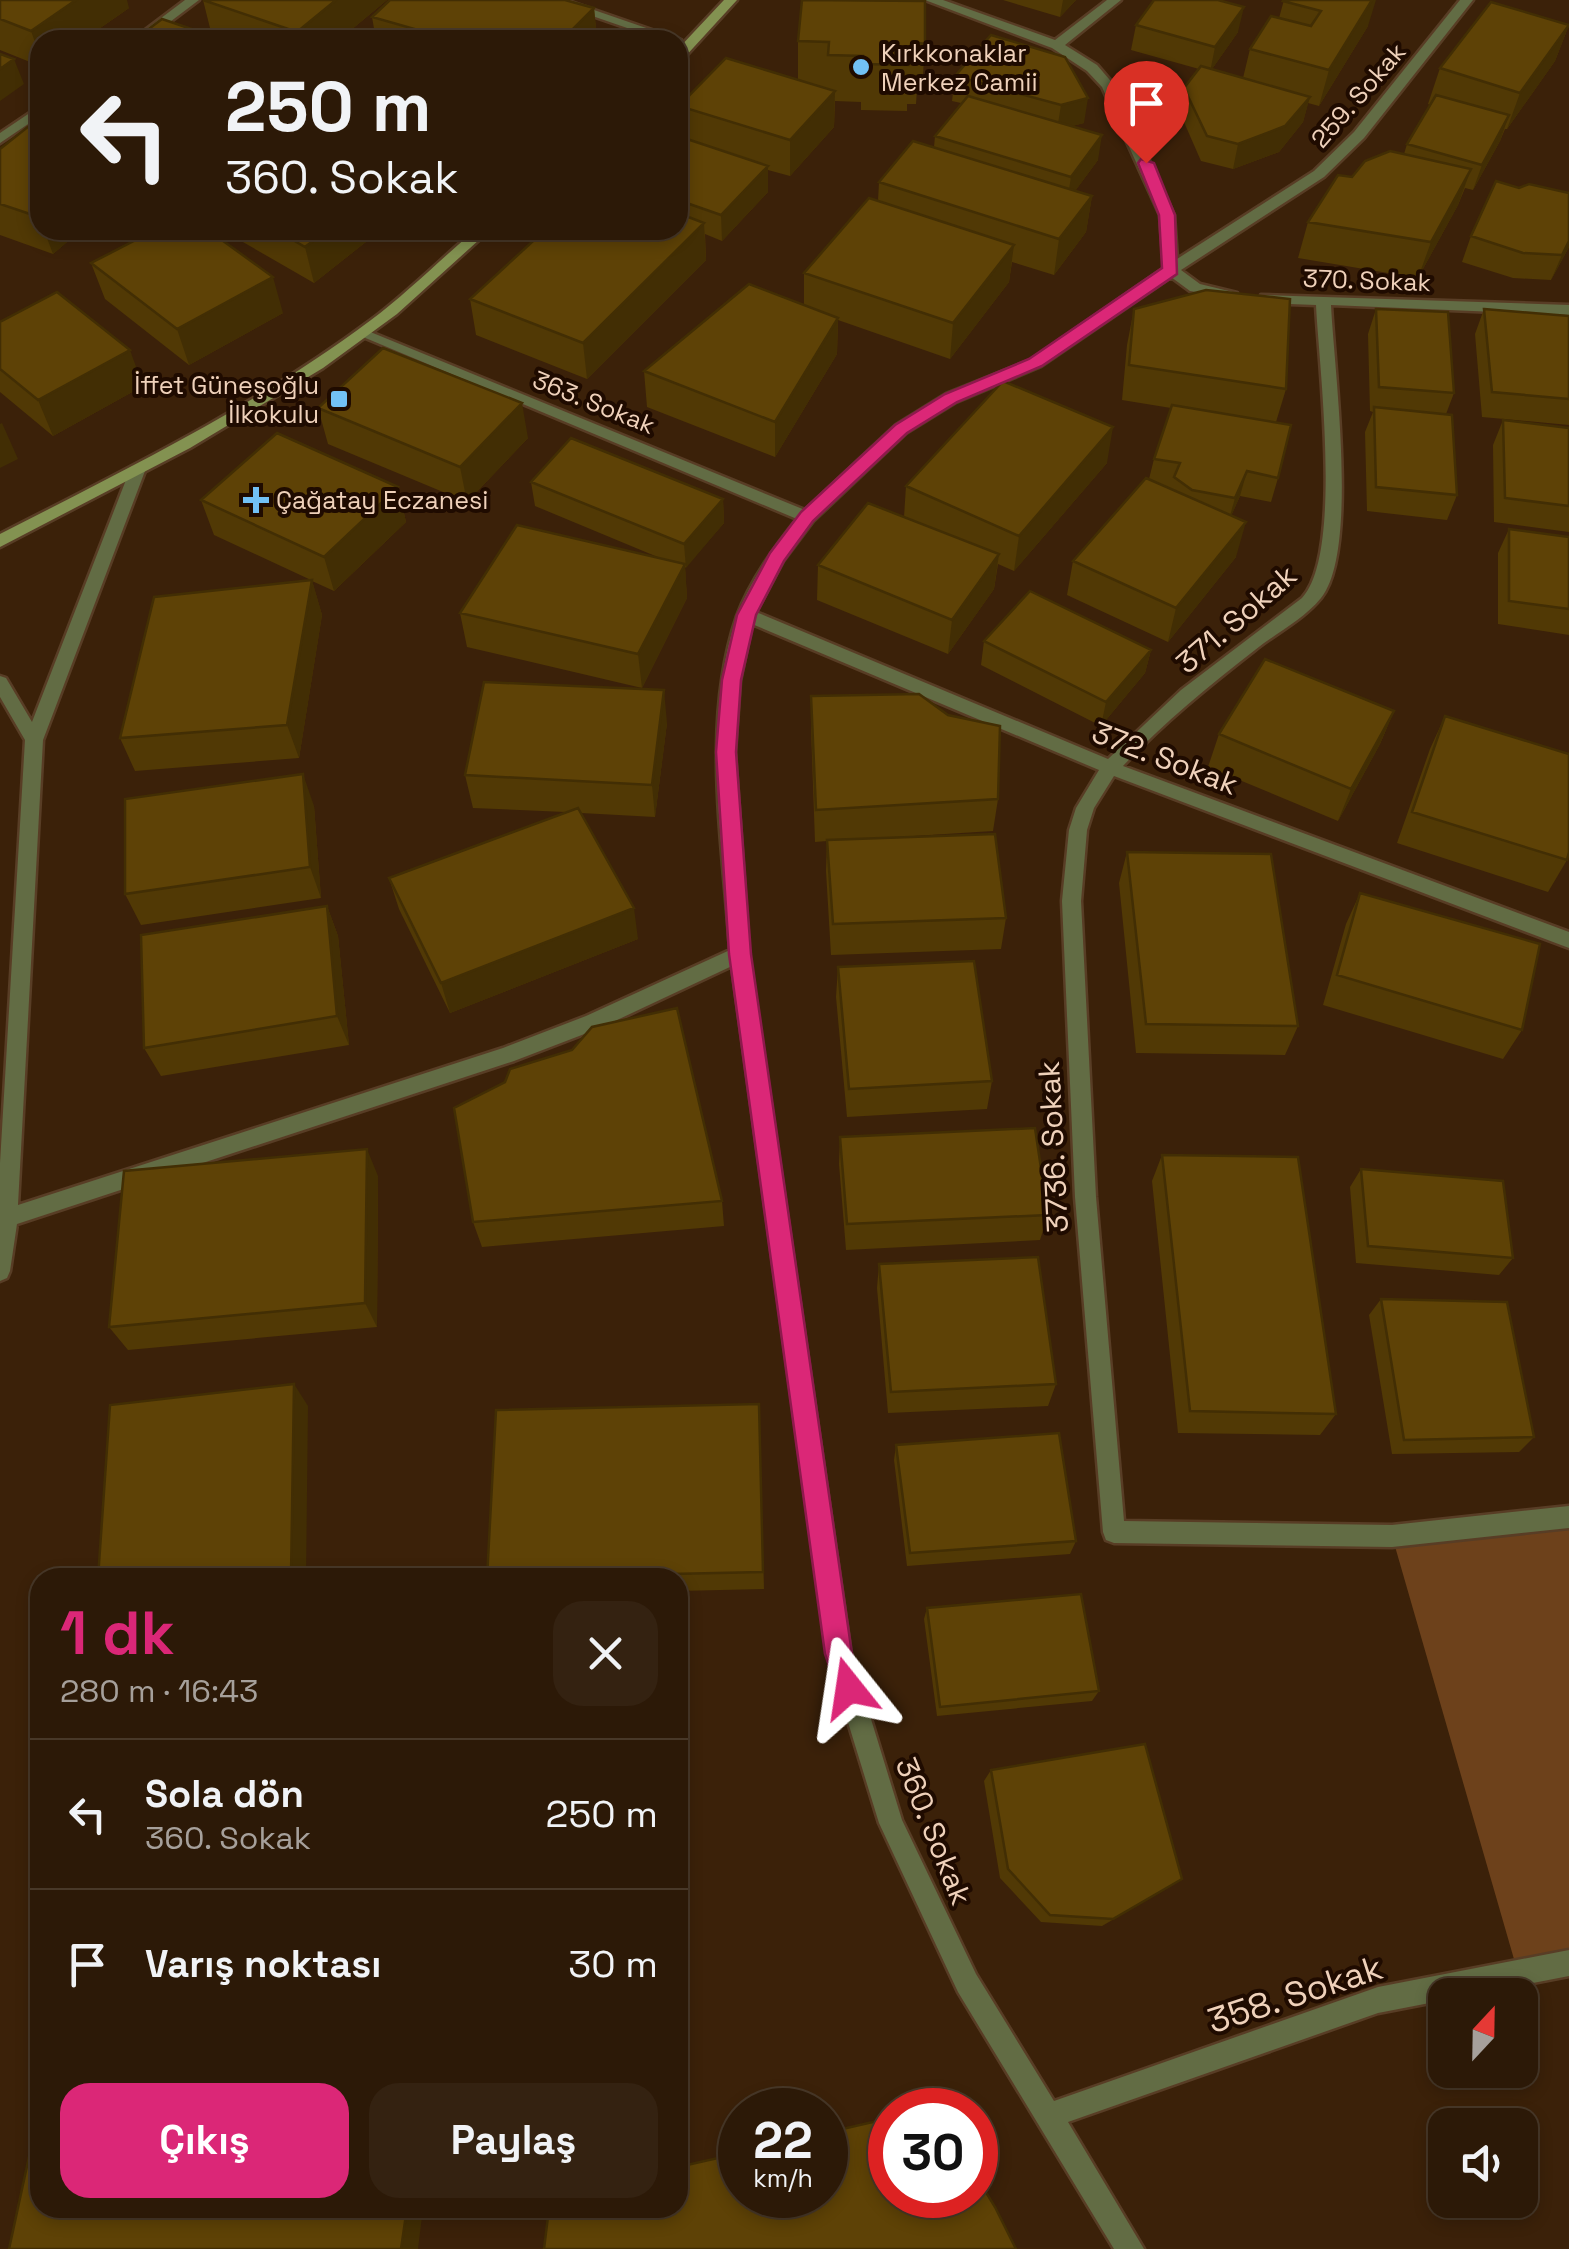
<!DOCTYPE html>
<html lang="tr">
<meta charset="utf-8">
<style>
:root{--surface:#2c1907;--page:#342211;--text:#f1f3f6;--muted:#a6a09b;--line:#483828;--accent:#db2777}
body{margin:0;font-family:"Space Grotesk",sans-serif;background:var(--page);color:var(--text);height:100vh;display:flex;flex-direction:column;font-size:38px;white-space:nowrap}
*{box-sizing:border-box;margin:0}
p{font-size:32px;color:var(--muted)}
.icon{flex:none;width:55px;height:55px;fill:none;stroke:currentColor;stroke-width:2;stroke-linecap:round;stroke-linejoin:round}
.map{position:relative;flex:1;overflow:hidden}
.panel{position:absolute;left:30px;top:1568px;width:658px;height:650px;display:flex;flex-direction:column;background:var(--surface);border-radius:30px;box-shadow:0 5px 15px #0003,0 0 0 2px var(--line)}
.panel>*{flex:none}
.banner{position:absolute;left:30px;top:30px;width:658px;height:210px;border-radius:30px;box-shadow:0 5px 15px #0003,0 0 0 2px var(--line);background:#2c1907;color:var(--text);overflow:hidden}
.needle{width:65px;rotate:22deg}
.controls{position:absolute;left:1428px;top:1978px;display:grid;gap:20px}
.controls a{display:grid;place-items:center;width:110px;height:110px;border-radius:20px;background:var(--surface);box-shadow:0 5px 15px #0003,0 0 0 2px var(--line);font-size:50px}
.speed{position:absolute;left:718px;top:2088px;display:flex;gap:20px;font-size:50px;font-weight:700;text-align:center}
.speed>*{display:grid;place-content:center;width:130px;height:130px;border-radius:50%;background:var(--surface);box-shadow:0 5px 15px #0003,0 0 0 2px var(--line);line-height:1}
.speed small{font-size:25px;font-weight:400}
.speed .limit{border:15px solid #d22;background:#fff;color:#111}
.pin{position:absolute;display:grid;place-items:center;width:85px;height:85px;color:#fff;margin:-102px -42px;border-radius:50% 50% 50% 0;rotate:-45deg;box-shadow:0 0 10px #0007}
.pin .icon{rotate:45deg}
.me{position:absolute;width:110px;margin:-55px;rotate:345deg;stroke-linejoin:round;filter:drop-shadow(0 0 8px #0008)}
.turn{display:flex;align-items:center;gap:35px;height:210px;padding:0 30px;font-size:45px}
.turn .icon{width:130px;height:130px;stroke-width:2.5}
.turn b{display:block;font-size:70px;line-height:85px}
.round{display:grid;place-items:center;flex:none;width:105px;height:105px;border-radius:30px;background:var(--page)}
.headline{display:flex;align-items:center;justify-content:space-between;height:170px;padding:0 30px}
h1{font-size:60px;font-weight:700;line-height:75px;color:var(--accent)}
.action{display:flex;gap:20px;margin-top:auto;padding:20px 30px}
.action a{flex:1;height:115px;border-radius:30px;background:var(--accent);color:#fff;font-size:40px;font-weight:700;line-height:115px;text-align:center}
.action a+a{background:var(--page);color:var(--text)}
ul{padding:0;list-style:none}
li{display:flex;align-items:center;gap:30px;height:150px;padding:0 30px;border-top:2px solid var(--line)}
li div{flex:1}
li b{display:block;font-size:38px}
li em{font-style:normal}
.map>svg:first-child{display:block}
</style>
<div class="map">
<svg width="1569" height="2249" viewBox="0 0 1569 2249">
<rect width="100%" height="100%" fill="#3b2109"/>
<!-- forest -->
<path fill="#6d411b" d="M1569,1517V1963L1518,1973L1392,1536Z"/>
<g fill="none" stroke-linecap="round" stroke-linejoin="round">
<defs>
<path id="street" d="M185,0H199L146,40H132Z
M546,0H565L681,40L678,43V40H662Z
M925,0H943L1055,40L1107,0H1121L1065,45L1097,65L1115,86L1174,215L1177,259L1314,171L1354,132L1460,0H1473L1364,138L1324,177L1181,270L1200,284L1237,293V299L1190,291L1171,277L1041,366L956,402L906,433L813,521L783,561L756,612L1108,759L1181,690L1302,598C1343,554 1319,367 1316,305L1266,303L1261,301V295L1569,305V315L1331,305C1334,369 1359,551 1321,598C1303,620 1276,633 1255,650C1209,686 1163,723 1123,766L1569,932V948L1114,776L1094,808L1087,830L1081,901L1096,1197L1124,1521L1392,1525L1569,1506V1528L1392,1547L1114,1543L1106,1540L1103,1532L1075,1197L1062,901L1069,830L1076,808L1099,770L752,624L740,681L735,752L749,954L851,1654L902,1820L976,1974L1054,2101L1378,1987L1569,1950V1976L1470,1995H1445V2000L1378,2013L1068,2122L1144,2249H1114L958,1992L879,1823L827,1654L732,966L600,1028L514,1061L17,1224L10,1271L7,1278L0,1281V1163L25,740L0,697V676L6,678L32,722L131,467L137,466L145,471L43,740L18,1205L503,1048L586,1016L730,950C723,842 701,722 737,616C750,581 774,548 797,519L356,334L358,331H368L805,510L896,425L946,394L1031,360L1164,268L1160,215L1102,87L1087,71L1052,48Z
M40,106V116L0,143V133Z"/>
<path id="secondary" d="M724,0H737L683,59L678,60V49Z
M475,230H490L397,314L323,368L190,448L0,547V534C127,469 256,406 371,320C407,293 440,260 475,230Z"/>
</defs>
<!-- street casing -->
<use href="#street" stroke="#583d25" stroke-width="5"/>
<!-- secondary casing -->
<use href="#secondary" stroke="#583d25" stroke-width="5"/>
<!-- street -->
<use href="#street" fill="#626c44" fill-rule="evenodd"/>
<!-- secondary -->
<use href="#secondary" fill="#839251" fill-rule="evenodd"/>
</g>
<!-- wall -->
<path fill="#513905" d="M0,0L129,8L83,40H40V66L0,50Z
M203,0H387L339,40H134L212,36Z
M1003,0H1076L1060,17Z
M1284,0L1368,26L1319,106L1308,103L1303,122L1279,152L1233,169L1201,161L1180,113L1184,88L1199,69L1131,50L1136,25L1238,32L1212,69L1243,78L1250,49L1279,18Z
M594,8L597,40H376L372,17Z
M1569,25L1555,61L1507,129H1505L1500,141L1473,190L1465,188L1458,205L1418,278L1298,258L1308,222L1352,177L1404,154L1407,144L1430,105L1428,104L1440,68Z
M991,35L1084,123L1072,126L1098,160L1075,191L1092,196L1086,232L1054,275L1012,262L1009,282L950,359L838,320L837,354L775,457L647,407L644,371L804,305V273L878,201L879,182L934,147L935,136L961,103L952,101L955,76Z
M798,41L925,44L922,90L917,89L916,104H907V111L861,110V102L835,101L834,127L790,176L768,170V192L722,241L705,234L706,260L587,379L476,335L470,299L678,230V136L681,137L679,106L798,80Z
M40,119V230H81L53,254L0,235V149Z
M1519,188L1569,193V247L1551,280L1513,278L1462,262L1471,236Z
M222,230H381L314,283Z
M91,263L283,313L189,365L105,299Z
M1134,309L1286,389L1276,422L1278,478L1271,502L1240,496L1231,516L1236,557L1168,642L1067,595L1073,561L1149,479L1154,459L1171,408L1122,400L1127,345Z
M1376,309L1454,393L1446,414L1457,495L1447,520L1367,511L1365,432L1373,412L1370,411L1368,334Z
M1484,309L1569,316V425L1482,417L1475,334Z
M0,322L143,386L53,436L0,392Z
M318,408L528,438L467,502L328,444Z
M1503,420L1569,428V532L1494,522L1493,445Z
M1107,463L1014,571L998,564L994,589L948,654L817,600L818,565L904,517L906,486Z
M531,482L723,499L724,523L685,568L687,598L642,688L467,647L460,613L660,558L535,506Z
M398,487L406,522L334,591L312,581L322,615L299,758L135,771L120,738L311,580L214,535L201,500Z
M1509,529L1569,537V635L1498,624V553Z
M984,641L1151,650L1145,673L1101,726L981,665Z
M811,696L998,799L993,831L882,838L1006,918L1001,949L831,955L826,871L827,841L815,842L811,729Z
M1394,711L1380,744L1338,821L1208,767L1219,734Z
M1445,716L1567,860L1548,892L1397,843L1430,749Z
M667,723L655,817L581,813L638,939L450,1013L399,909L389,878L565,812L473,808L465,775Z
M314,806L321,898L141,925L125,894Z
M1127,852L1298,1026L1285,1055L1136,1053L1119,883Z
M1360,893L1522,1030L1503,1059L1323,1005L1346,924Z
M327,906L338,936L349,1045L161,1076L144,1048Z
M838,967L992,1081L987,1109L847,1117L836,997Z
M572,1050L722,1201L724,1226L482,1247L473,1222Z
M840,1137L1048,1215L1040,1240L846,1250L839,1164Z
M1162,1155L1336,1414L1320,1435L1178,1433L1152,1181Z
M1361,1169L1513,1258L1499,1275L1356,1263L1350,1187Z
M378,1176L377,1327L128,1350L109,1327Z
M879,1264L1056,1384L1048,1406L888,1413L877,1288Z
M1381,1299L1534,1437L1519,1452L1392,1454L1369,1315Z
M759,1404L764,1589L678,1591V1578H487Z
M896,1445L1076,1541L1070,1554L907,1566L894,1460Z
M927,1608L1099,1691L1092,1701L937,1716L924,1619Z
M991,1770L1169,1887L1102,1926L1041,1922L1000,1878L984,1781Z"/>
<!-- shaded-wall -->
<path fill="#422e04" d="M76,0H127L129,8L83,40H40V56L31,31Z
M336,0H387L339,40H299L297,32Z
M1063,0H1076L1060,17Z
M1372,0H1376L1368,26L1319,106L1329,70Z
M1244,7L1238,32L1210,72L1215,47Z
M594,8L597,40H562Z
M1569,25L1555,61L1507,129L1520,93Z
M14,59L24,84L0,101V69Z
M835,91L834,127L790,176V140Z
M1310,97L1303,122L1279,152L1233,169L1238,144Z
M1088,98L1084,123L1057,130L1061,105Z
M1509,115L1500,141L1473,190L1482,165Z
M1102,135L1098,160L1067,202L1071,177Z
M768,166V192L722,241L721,215Z
M1471,169L1458,205L1418,278L1431,242Z
M1092,196L1086,232L1054,275L1059,239Z
M704,223L706,260L587,379L583,343Z
M44,230H81L53,254Z
M327,230H381L314,283L305,247Z
M1569,241V247L1551,280L1562,255Z
M1014,245L1009,282L950,359L953,323Z
M273,277L283,313L189,365L177,329Z
M838,318L837,354L775,457V422Z
M130,350L143,386L53,436L38,400Z
M522,403L528,438L467,502L460,467Z
M2,423L18,459L0,468V424Z
M1113,427L1107,463L1014,571L1019,536Z
M1247,471L1240,496L1228,523L1235,498Z
M398,487L406,522L334,591L324,557Z
M723,499L724,523L686,568L684,544Z
M1246,522L1236,557L1168,642L1176,608Z
M999,554L994,589L948,654L952,620Z
M685,564L687,598L642,688L638,654Z
M312,580L322,615L299,758L287,725Z
M1151,650L1145,673L1101,726L1106,702Z
M664,690L667,723L655,817L652,785Z
M1394,711L1380,744L1338,821L1351,789Z
M303,774L314,806L321,898L310,867Z
M327,906L338,936L349,1045L337,1016Z
M634,908L638,939L450,1013L441,983Z
M367,1149L378,1176L377,1327L365,1303Z
M294,1384L308,1406L306,1578H291Z
M407,2208H423L418,2249H401Z"/>
<!-- building -->
<path fill="#5e4206" stroke="#422e04" stroke-width="2.5" d="M0,0H76L31,31L0,19Z
M203,0H336L297,32Z
M390,0H565L594,8L562,40H453L372,17Z
M802,0L925,1V44L919,43V58H910L909,65L863,64V56L828,55L829,42L798,41Z
M1154,0H1218L1244,7L1215,47L1136,25Z
M1284,0H1372L1329,70L1250,49L1271,16L1311,26L1321,11L1283,1Z
M1491,2L1569,25L1520,93L1440,68Z
M162,19L224,40H134Z
M991,35L1065,57L1088,98L1061,105L955,76Z
M0,54L14,59L0,69Z
M726,58L835,91L790,140L679,106Z
M1201,66L1310,97L1285,126L1238,144L1207,136L1184,88Z
M1436,95L1509,115L1482,165L1407,144Z
M968,96L1102,135L1071,177L935,136Z
M39,118L40,216L39,217L0,204V149Z
M678,136L768,166L721,215L678,200Z
M913,141L1092,196L1059,239L879,182Z
M1390,151L1471,169L1431,242L1308,222L1338,175L1352,177L1365,161Z
M1496,181L1519,188L1529,184L1569,193V241L1562,255L1523,253L1471,236Z
M869,198L1014,245L953,323L804,273Z
M678,213L704,223L583,343L470,299L545,230H678Z
M155,230H208L273,277L177,329L91,263Z
M276,230H327L305,247Z
M749,284L838,318L775,422L644,371Z
M1206,290L1290,299L1286,389L1129,365L1134,309Z
M57,292L130,350L38,400L0,369V322Z
M1376,309L1448,312L1454,393L1379,387Z
M1484,309L1569,316V399L1492,392Z
M383,348L522,403L460,467L318,408Z
M1003,381L1113,427L1019,536L906,486Z
M1172,405L1291,425L1278,478L1247,471L1235,498L1192,490L1174,477L1180,463L1154,459Z
M1374,407L1452,415L1457,495L1376,487Z
M1503,420L1569,428V506L1505,498Z
M277,433L398,487L324,557L201,500Z
M571,438L723,499L684,544L531,482Z
M1146,478L1246,522L1176,608L1073,561Z
M868,503L999,554L952,620L818,565Z
M517,525L685,564L638,654L460,613Z
M1509,529L1569,537V609L1509,601Z
M312,580L287,725L120,738L154,597Z
M1030,591L1151,650L1106,702L984,641Z
M1265,659L1394,711L1351,789L1219,734Z
M484,682L664,690L652,785L465,775Z
M919,694L948,715L1000,726L998,799L816,810L811,696Z
M1445,716L1569,754V852L1567,860L1412,812Z
M303,774L310,867L125,894V799Z
M578,808L634,908L441,983L389,878Z
M995,834L1006,918L833,924L827,840Z
M1127,852L1271,854L1298,1026L1146,1024Z
M1360,893L1540,944L1522,1030L1337,975Z
M327,906L337,1016L144,1048L141,935Z
M974,961L992,1081L849,1089L838,967Z
M677,1008L722,1201L473,1222L454,1108L505,1082L510,1069L572,1050L592,1027Z
M1035,1128L1048,1215L847,1224L840,1137Z
M367,1149L365,1303L109,1327L124,1171Z
M1162,1155L1298,1157L1336,1414L1190,1411Z
M1361,1169L1503,1181L1513,1258L1368,1246Z
M1038,1257L1056,1384L891,1392L879,1264Z
M1381,1299L1507,1302L1534,1437L1404,1440Z
M294,1384L291,1578H98L110,1405Z
M759,1404L763,1572L487,1578L496,1410Z
M1059,1433L1076,1541L910,1553L896,1445Z
M1081,1594L1099,1691L940,1707L927,1608Z
M1145,1744L1182,1879L1113,1919L1050,1915L1008,1869L991,1770Z
M40,2106V2208H407L401,2249H9Z
M890,2118V2195H975V2174L995,2207L1016,2249H544L549,2208H678V2167L740,2153V2195H825V2133Z"/>
<!-- route -->
<path fill="#db2777" stroke="#8e194d" stroke-width="2.5" d="M1141,159L1154,163L1175,215L1177,274L1042,366L957,402L907,433L813,521L784,561L756,615L741,680L736,752L751,954L852,1654L863,1688L859,1698L849,1701L840,1698L825,1654L729,954L716,752L722,680L737,615L770,553L801,512L895,425L945,394L1029,359L1162,268L1159,215L1138,163Z"/>
<!-- markers -->
<g fill="#72c1f5" stroke="#1f0b00" stroke-width="4">
<circle cx="861" cy="67" r="10"/>
<rect x="329" y="389" width="20" height="20" rx="5"/>
<path d="M251 485h10v10h10v10h-10v10h-10v-10h-10v-10h10z"/>
</g>
<g text-anchor="middle" dominant-baseline="central" stroke-width="8" stroke-linejoin="round" paint-order="stroke">
<!-- far-poi labels -->
<g font-size="25" fill="#efd1ba" stroke="#1f0b00" text-anchor="start">
<text x="881" y="53">Kırkkonaklar<tspan x="881" dy="29">Merkez Camii</tspan></text>
<text x="319" y="385" text-anchor="end">İffet Güneşoğlu<tspan x="319" dy="29">İlkokulu</tspan></text>
<text x="276" y="500">Çağatay Eczanesi</text>
</g>
<!-- far-street labels -->
<g font-size="25" fill="#efd1ba" stroke="#1f0b00">
<text transform="translate(1358 95) rotate(-49)">259. Sokak</text>
<text transform="translate(1367 280) rotate(2)">370. Sokak</text>
<text transform="translate(594 402) rotate(22)">363. Sokak</text>
</g>
<!-- street labels -->
<g font-size="30" fill="#efd1ba" stroke="#1f0b00">
<text transform="translate(1236 619) rotate(-41)">371. Sokak</text>
<text transform="translate(1165 758) rotate(21)">372. Sokak</text>
<text transform="translate(1053 1147) rotate(-93)">3736. Sokak</text>
<text transform="translate(934 1831) rotate(68)">360. Sokak</text>
</g>
<!-- near-street labels -->
<g font-size="35" fill="#efd1ba" stroke="#1f0b00">
<text transform="translate(1295 1994) rotate(-18)">358. Sokak</text>
</g>
</g>
</svg>
<div class="controls">
<a><svg class="needle" viewBox="-14 -14 28 28"><path d="M0-13l5 13h-10z" fill="#e53935"/><path d="M0 13l5-13h-10z" fill="#a6a09b"/></svg></a>
<a><svg class="icon" aria-label="sound" viewBox="0 0 24 24"><path d="M4 9h4l5-4v14l-5-4H4zM17 9q2 3 0 6"/></svg></a>
</div>
<div class="speed"><div>22<small>km/h</small></div><div class="limit">30</div></div>
<div class="pin" style="left:1146px;top:163px;background:#d93025"><svg class="icon" aria-label="arrive" viewBox="0 0 24 24"><path d="M6 21V4h12l-3 4 3 4H6"/></svg></div>
<svg class="me" style="left:849px;top:1688px" viewBox="-20 -20 40 40"><path d="M0-17L14 15 0 8-14 15z" fill="#db2777" stroke="#fff" stroke-width="4"/></svg>
<div class="banner">
<div class="turn"><svg class="icon" aria-label="left" viewBox="0 0 24 24"><path d="M17 20v-9H6M10 6l-5 5 5 5"/></svg><div><b>250 m</b>360. Sokak</div></div>
</div>
<section class="panel">
<div class="headline"><div><h1>1 dk</h1><p>280 m · 16:43</p></div><a class="round"><svg class="icon" aria-label="close" viewBox="0 0 24 24"><path d="M6 6l12 12M18 6L6 18"/></svg></a></div>
<ul>
<li><svg class="icon" aria-label="left" viewBox="0 0 24 24"><path d="M17 20v-9H6M10 6l-5 5 5 5"/></svg><div><b>Sola dön</b><p>360. Sokak</p></div><em>250 m</em></li>
<li><svg class="icon" aria-label="arrive" viewBox="0 0 24 24"><path d="M6 21V4h12l-3 4 3 4H6"/></svg><div><b>Varış noktası</b></div><em>30 m</em></li>
</ul>
<div class="action"><a>Çıkış</a><a>Paylaş</a></div>
</section>
</div>
